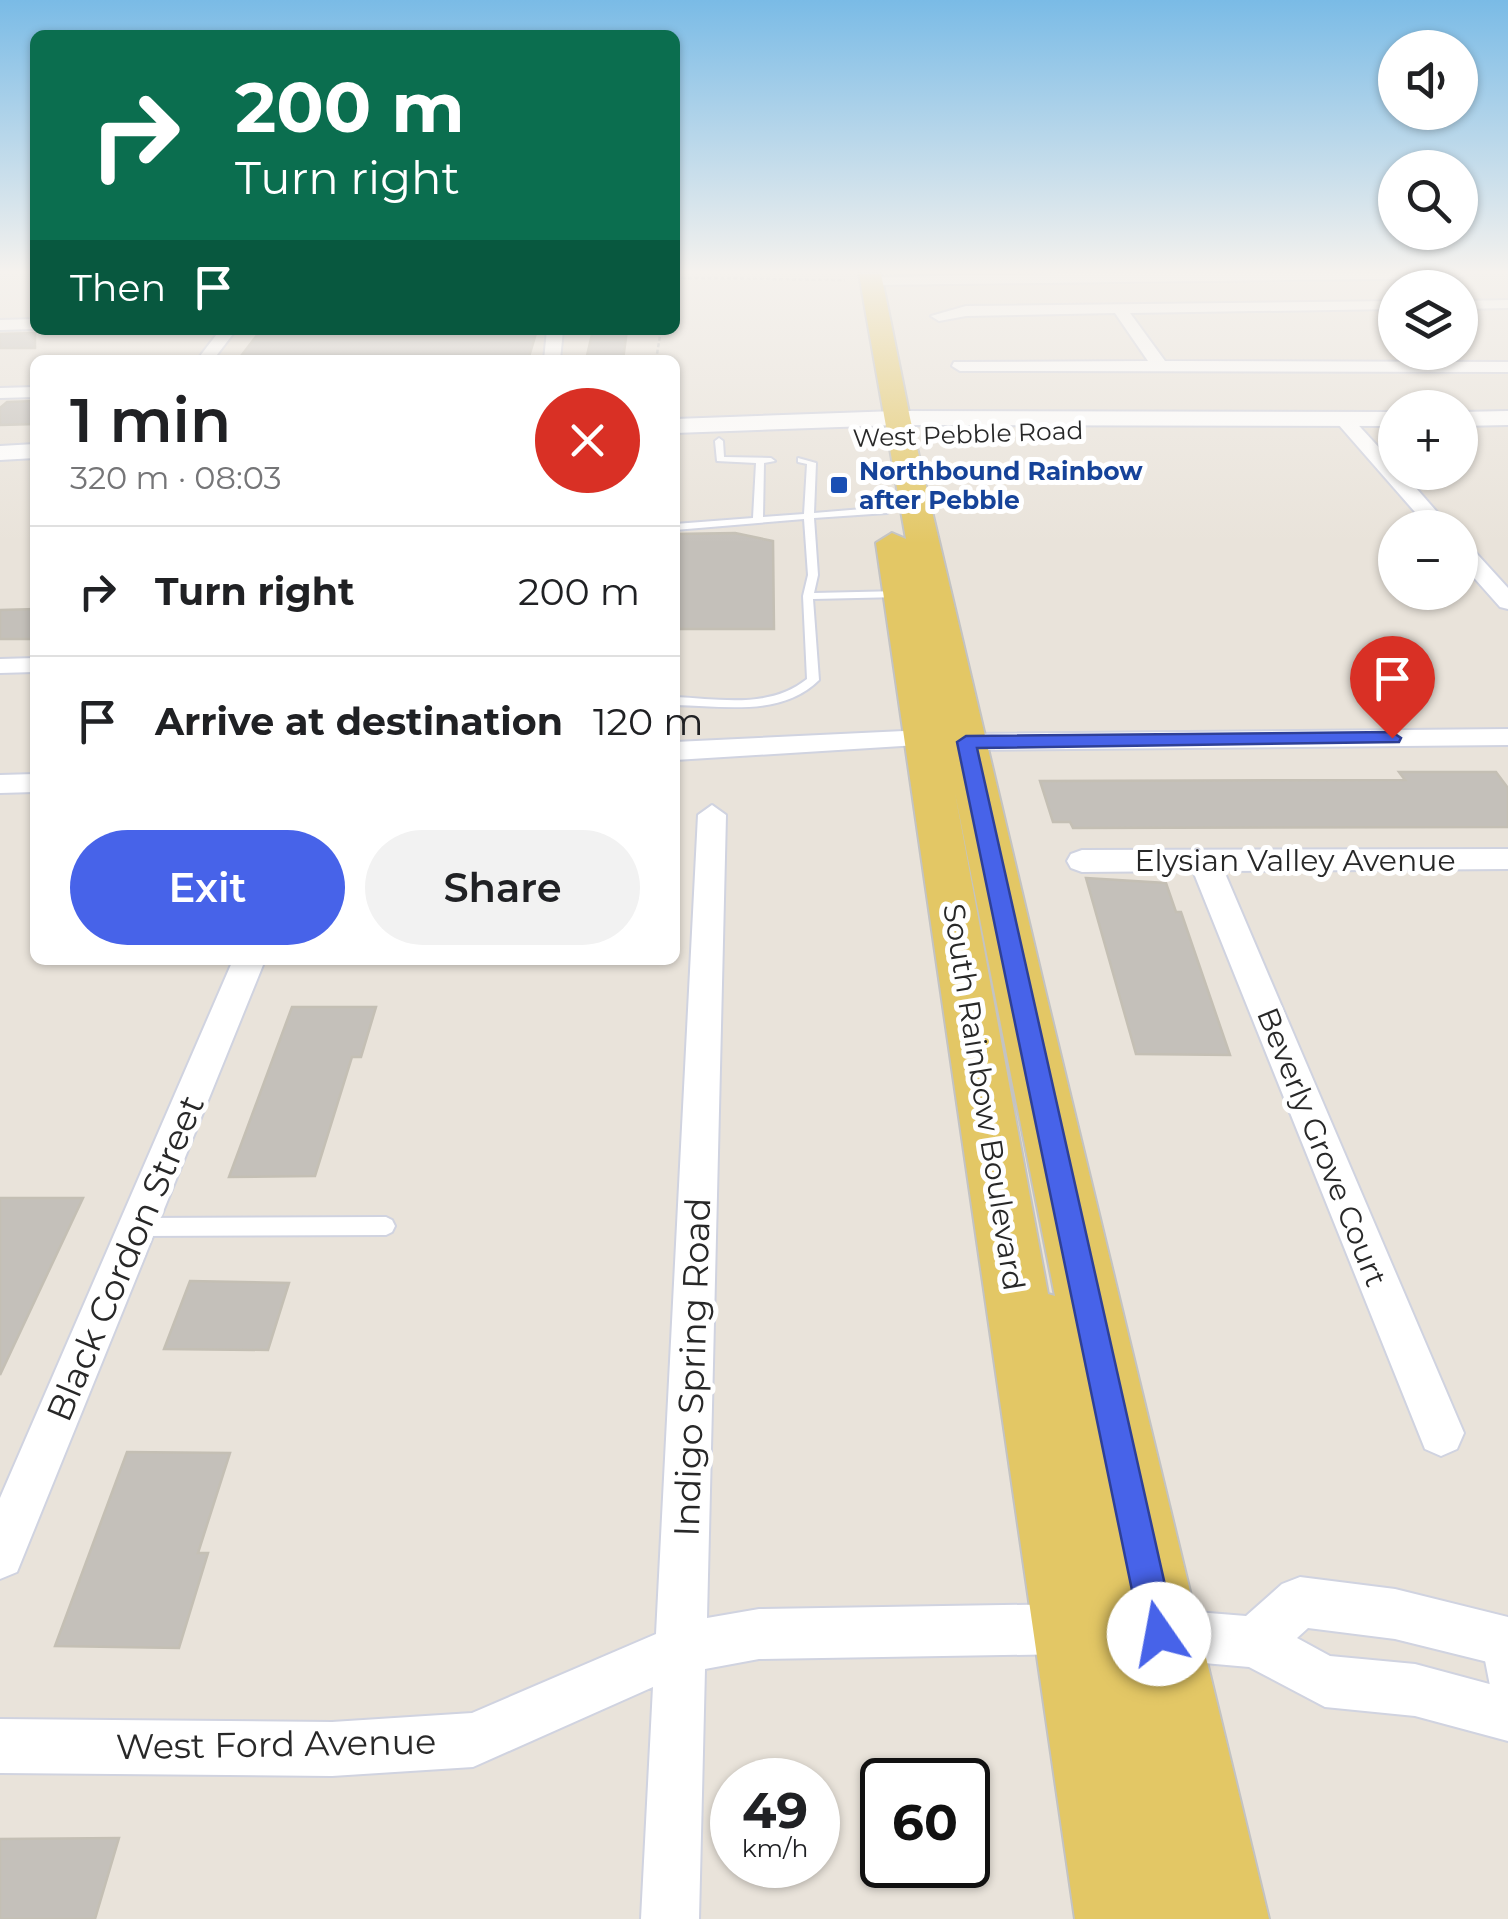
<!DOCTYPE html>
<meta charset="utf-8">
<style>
:root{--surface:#fff;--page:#f2f2f2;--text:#202124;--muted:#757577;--line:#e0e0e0;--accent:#4763e9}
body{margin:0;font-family:Montserrat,sans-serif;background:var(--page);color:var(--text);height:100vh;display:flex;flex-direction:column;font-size:38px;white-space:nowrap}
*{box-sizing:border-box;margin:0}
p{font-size:32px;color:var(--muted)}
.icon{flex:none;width:55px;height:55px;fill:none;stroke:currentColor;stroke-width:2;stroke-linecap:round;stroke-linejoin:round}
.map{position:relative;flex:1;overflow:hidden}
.panel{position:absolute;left:30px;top:355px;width:650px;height:610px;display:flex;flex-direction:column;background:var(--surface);border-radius:15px;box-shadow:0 2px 8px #0004}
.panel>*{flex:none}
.hud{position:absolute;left:30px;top:30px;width:650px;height:305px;border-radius:15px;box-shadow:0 2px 8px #0004;background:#0b6e4f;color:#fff;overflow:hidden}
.tools{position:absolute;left:1378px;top:30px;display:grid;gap:20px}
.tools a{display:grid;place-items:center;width:100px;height:100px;border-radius:50%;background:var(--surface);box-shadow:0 2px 8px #0004;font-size:50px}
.speed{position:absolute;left:710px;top:1758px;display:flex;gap:20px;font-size:50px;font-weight:700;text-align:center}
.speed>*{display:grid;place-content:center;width:130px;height:130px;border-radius:50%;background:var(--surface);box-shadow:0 2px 8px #0004;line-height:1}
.speed small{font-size:25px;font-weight:400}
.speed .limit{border:5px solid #111;border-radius:15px;background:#fff;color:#111}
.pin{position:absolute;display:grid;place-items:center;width:85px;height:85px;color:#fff;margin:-102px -42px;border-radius:50% 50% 50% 0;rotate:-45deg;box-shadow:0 0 10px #0007}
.pin .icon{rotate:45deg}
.me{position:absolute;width:110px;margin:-55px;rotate:348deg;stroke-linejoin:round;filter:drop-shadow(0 0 8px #0008)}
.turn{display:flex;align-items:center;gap:35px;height:210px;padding:0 40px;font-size:45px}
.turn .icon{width:130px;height:130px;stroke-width:2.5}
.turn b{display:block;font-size:70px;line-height:85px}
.then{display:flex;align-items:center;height:95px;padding:0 40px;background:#0003;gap:20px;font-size:38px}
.round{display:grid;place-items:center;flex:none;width:105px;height:105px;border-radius:52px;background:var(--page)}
.overview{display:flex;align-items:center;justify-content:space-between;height:170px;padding:0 40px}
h1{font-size:60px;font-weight:600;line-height:75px}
.primary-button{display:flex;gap:20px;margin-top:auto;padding:20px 40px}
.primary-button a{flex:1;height:115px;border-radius:60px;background:var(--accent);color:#fff;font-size:40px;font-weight:600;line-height:115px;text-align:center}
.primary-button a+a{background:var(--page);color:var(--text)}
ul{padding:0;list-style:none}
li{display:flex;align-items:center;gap:30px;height:130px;padding:0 40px;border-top:2px solid var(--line)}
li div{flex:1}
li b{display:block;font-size:38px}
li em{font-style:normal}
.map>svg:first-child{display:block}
</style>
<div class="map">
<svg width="1508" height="1919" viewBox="0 0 1508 1919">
<rect width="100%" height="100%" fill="#e9e3da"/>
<!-- building -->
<path fill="#c4c0ba" stroke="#c4bfb4" stroke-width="2.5" d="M261,330H537L528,360H238Z
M593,330H627L623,360H586Z
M35,333V348H0V334Z
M35,401V424L0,425V408L7,402Z
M735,533L773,541L774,629H675V534Z
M35,609V639H0V610Z
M1399,772H1496L1508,788V827L1073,828L1070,822H1053L1040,781L1405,780Z
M1086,878L1166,883L1176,912H1181L1230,1055L1136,1054Z
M292,1007H376L361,1057H352L315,1176L229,1177Z
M0,1198H83L0,1375Z
M190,1281L289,1283L268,1350L164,1349Z
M127,1452L230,1453L198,1553H208L179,1648L55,1646Z
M119,1838L95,1919H0V1839Z"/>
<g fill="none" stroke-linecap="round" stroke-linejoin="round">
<defs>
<path id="service" d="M719,438L723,441L724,457L771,458L775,461L764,463L763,517L804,514L807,464L798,462V458L816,463L814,513L887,507L892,510L887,513L814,518L818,575L814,593L901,591L906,594L901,597L813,599L819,680C782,717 723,706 675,705V697C720,699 770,709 807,679L803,596L808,575L804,519L675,530V524L753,518L756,463L717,461L715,441Z
M386,1217L392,1220L395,1226L392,1232L386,1235L140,1236L134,1233L131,1227L134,1221L140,1218Z
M1494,1633L1502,1637L1508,1656V1717L1506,1718L1497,1715L1494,1706L1482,1645L1486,1637Z"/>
<path id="minor" d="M1066,274H1466L1459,278L872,285L865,281L872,277Z
M1508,300V308L1460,309V301Z
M1395,301V309L1130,313L1165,361L1508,362V372L960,371L952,366L954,362L1148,361L1115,313L966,316L939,321L931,316L966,306Z
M35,319V329L0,330V320Z
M220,330H236L213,360H197Z
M547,330H563L560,360H544Z
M35,387V397L0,398V388Z
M1338,416H1350L1395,465V472H1402L1451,528H1429L1338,424Z
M1460,543L1468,544L1508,588V609L1500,607L1460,562Z
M35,658V672L0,673V659Z
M1508,729V745L967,750L954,742L967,734Z
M925,730L938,738L934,744L675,760V742Z
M35,774V792L0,793V775Z
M712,805L726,815L707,1618L759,1609L1072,1604L1090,1611L1097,1629L1090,1647L1072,1654L759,1659L705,1669L699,1919H641L653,1687L473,1767L332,1776L0,1773V1719L332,1722L472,1713L656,1634L698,815Z
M1508,849V869L1224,871L1464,1433L1457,1449L1441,1456L1425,1449L1193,871L1082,872L1071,868L1067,861L1071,854L1082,850Z
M233,960H265L17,1572L0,1579V1498Z
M1300,1577L1395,1589L1508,1617V1667L1395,1639L1308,1628L1297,1638L1330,1656L1415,1664L1508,1689V1741L1415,1716L1325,1707L1249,1667L1159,1659L1141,1652L1134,1634L1141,1616L1159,1609L1246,1616L1282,1584Z"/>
<path id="tertiary" d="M896,411L1395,412V426L896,425L675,433V419Z
M1508,411V425L1460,426V412Z
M35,444V458L0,460V446Z"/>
<path id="primary" d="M859,274H881L910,418L1044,986L1269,1919H1075L876,543L892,533L906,539ZM955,793L1055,1296L1048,1294Z"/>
</defs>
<!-- service casing -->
<use href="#service" stroke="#d0d3e0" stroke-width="4"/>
<!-- minor casing -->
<use href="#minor" stroke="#d0d3e0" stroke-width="4"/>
<!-- tertiary casing -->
<use href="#tertiary" stroke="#d0d3e0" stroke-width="4"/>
<!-- primary casing -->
<use href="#primary" stroke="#c3c3c3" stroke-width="4"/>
<!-- path -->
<path stroke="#c3c3c3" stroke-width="2.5" stroke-dasharray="4 2.5" stroke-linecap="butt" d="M675,278L845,280
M656,360L661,330"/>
<!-- service -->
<use href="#service" fill="#fff" fill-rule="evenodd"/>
<!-- minor -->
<use href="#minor" fill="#fff" fill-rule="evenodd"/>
<!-- tertiary -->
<use href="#tertiary" fill="#fff" fill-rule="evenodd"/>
<!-- primary -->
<use href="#primary" fill="#e3c765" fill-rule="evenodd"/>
</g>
<!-- sky -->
<linearGradient id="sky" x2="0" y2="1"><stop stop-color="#7abbe6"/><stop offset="0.5" stop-color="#f5f2ee"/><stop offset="1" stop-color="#f5f2ee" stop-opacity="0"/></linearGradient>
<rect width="1508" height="543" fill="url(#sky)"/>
<!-- route -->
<path fill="#4763e9" stroke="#2e4097" stroke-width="2.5" d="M1392,732L1401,738L1399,742L977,748L1176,1634L1171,1647L1159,1652L1146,1647L1141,1634L957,742L966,736Z"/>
<!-- markers -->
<rect fill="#1a4fb4" stroke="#fff" stroke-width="4" x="829" y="475" width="20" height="20" rx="5"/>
<g text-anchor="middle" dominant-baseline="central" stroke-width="10" stroke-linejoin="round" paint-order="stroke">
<!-- far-street labels -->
<g font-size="25" fill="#282828" stroke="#fff">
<text transform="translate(968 434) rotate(-2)">West Pebble Road</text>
</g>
<!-- far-transit labels -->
<g font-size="25" font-weight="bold" fill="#164399" stroke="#fff" text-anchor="start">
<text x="859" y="471">Northbound Rainbow<tspan x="859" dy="29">after Pebble</tspan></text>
</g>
<!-- street labels -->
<g font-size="30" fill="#282828" stroke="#fff">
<text x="1295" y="860">Elysian Valley Avenue</text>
<text transform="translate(984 1097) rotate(81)">South Rainbow Boulevard</text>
<text transform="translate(1322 1147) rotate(68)">Beverly Grove Court</text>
</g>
<!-- near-street labels -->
<g font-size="35" fill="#282828" stroke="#fff">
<text transform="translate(125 1258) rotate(-67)">Black Cordon Street</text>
<text transform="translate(692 1367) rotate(-88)">Indigo Spring Road</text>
<text transform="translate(276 1744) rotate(-1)">West Ford Avenue</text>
</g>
</g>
</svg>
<div class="tools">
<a><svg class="icon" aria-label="sound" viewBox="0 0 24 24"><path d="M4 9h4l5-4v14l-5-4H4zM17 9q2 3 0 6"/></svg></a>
<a><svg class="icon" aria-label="search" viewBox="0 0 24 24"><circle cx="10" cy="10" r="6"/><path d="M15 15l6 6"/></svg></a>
<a><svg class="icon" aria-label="layers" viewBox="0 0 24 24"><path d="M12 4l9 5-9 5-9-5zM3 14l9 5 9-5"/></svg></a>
<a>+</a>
<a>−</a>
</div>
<div class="speed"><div>49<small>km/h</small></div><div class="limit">60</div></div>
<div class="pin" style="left:1392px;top:738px;background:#d93025"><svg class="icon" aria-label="arrive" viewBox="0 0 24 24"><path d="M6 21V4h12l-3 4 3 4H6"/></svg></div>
<svg class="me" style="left:1159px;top:1634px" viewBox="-20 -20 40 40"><circle r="19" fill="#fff"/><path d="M0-13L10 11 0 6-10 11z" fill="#4763e9"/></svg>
<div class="hud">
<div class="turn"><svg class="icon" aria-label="right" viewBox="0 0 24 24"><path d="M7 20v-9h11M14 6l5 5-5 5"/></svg><div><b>200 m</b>Turn right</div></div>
<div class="then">Then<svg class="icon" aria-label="arrive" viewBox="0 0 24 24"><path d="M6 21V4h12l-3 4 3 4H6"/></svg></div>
</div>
<section class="panel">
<div class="overview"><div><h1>1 min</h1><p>320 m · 08:03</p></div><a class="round" style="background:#d93025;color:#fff"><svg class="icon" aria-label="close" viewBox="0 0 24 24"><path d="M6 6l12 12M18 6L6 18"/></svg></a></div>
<ul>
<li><svg class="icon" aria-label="right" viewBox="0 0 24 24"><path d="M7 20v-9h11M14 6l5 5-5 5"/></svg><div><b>Turn right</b></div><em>200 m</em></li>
<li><svg class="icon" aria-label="arrive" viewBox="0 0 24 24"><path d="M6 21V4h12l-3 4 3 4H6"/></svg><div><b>Arrive at destination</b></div><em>120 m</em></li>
</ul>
<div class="primary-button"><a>Exit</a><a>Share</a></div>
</section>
</div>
